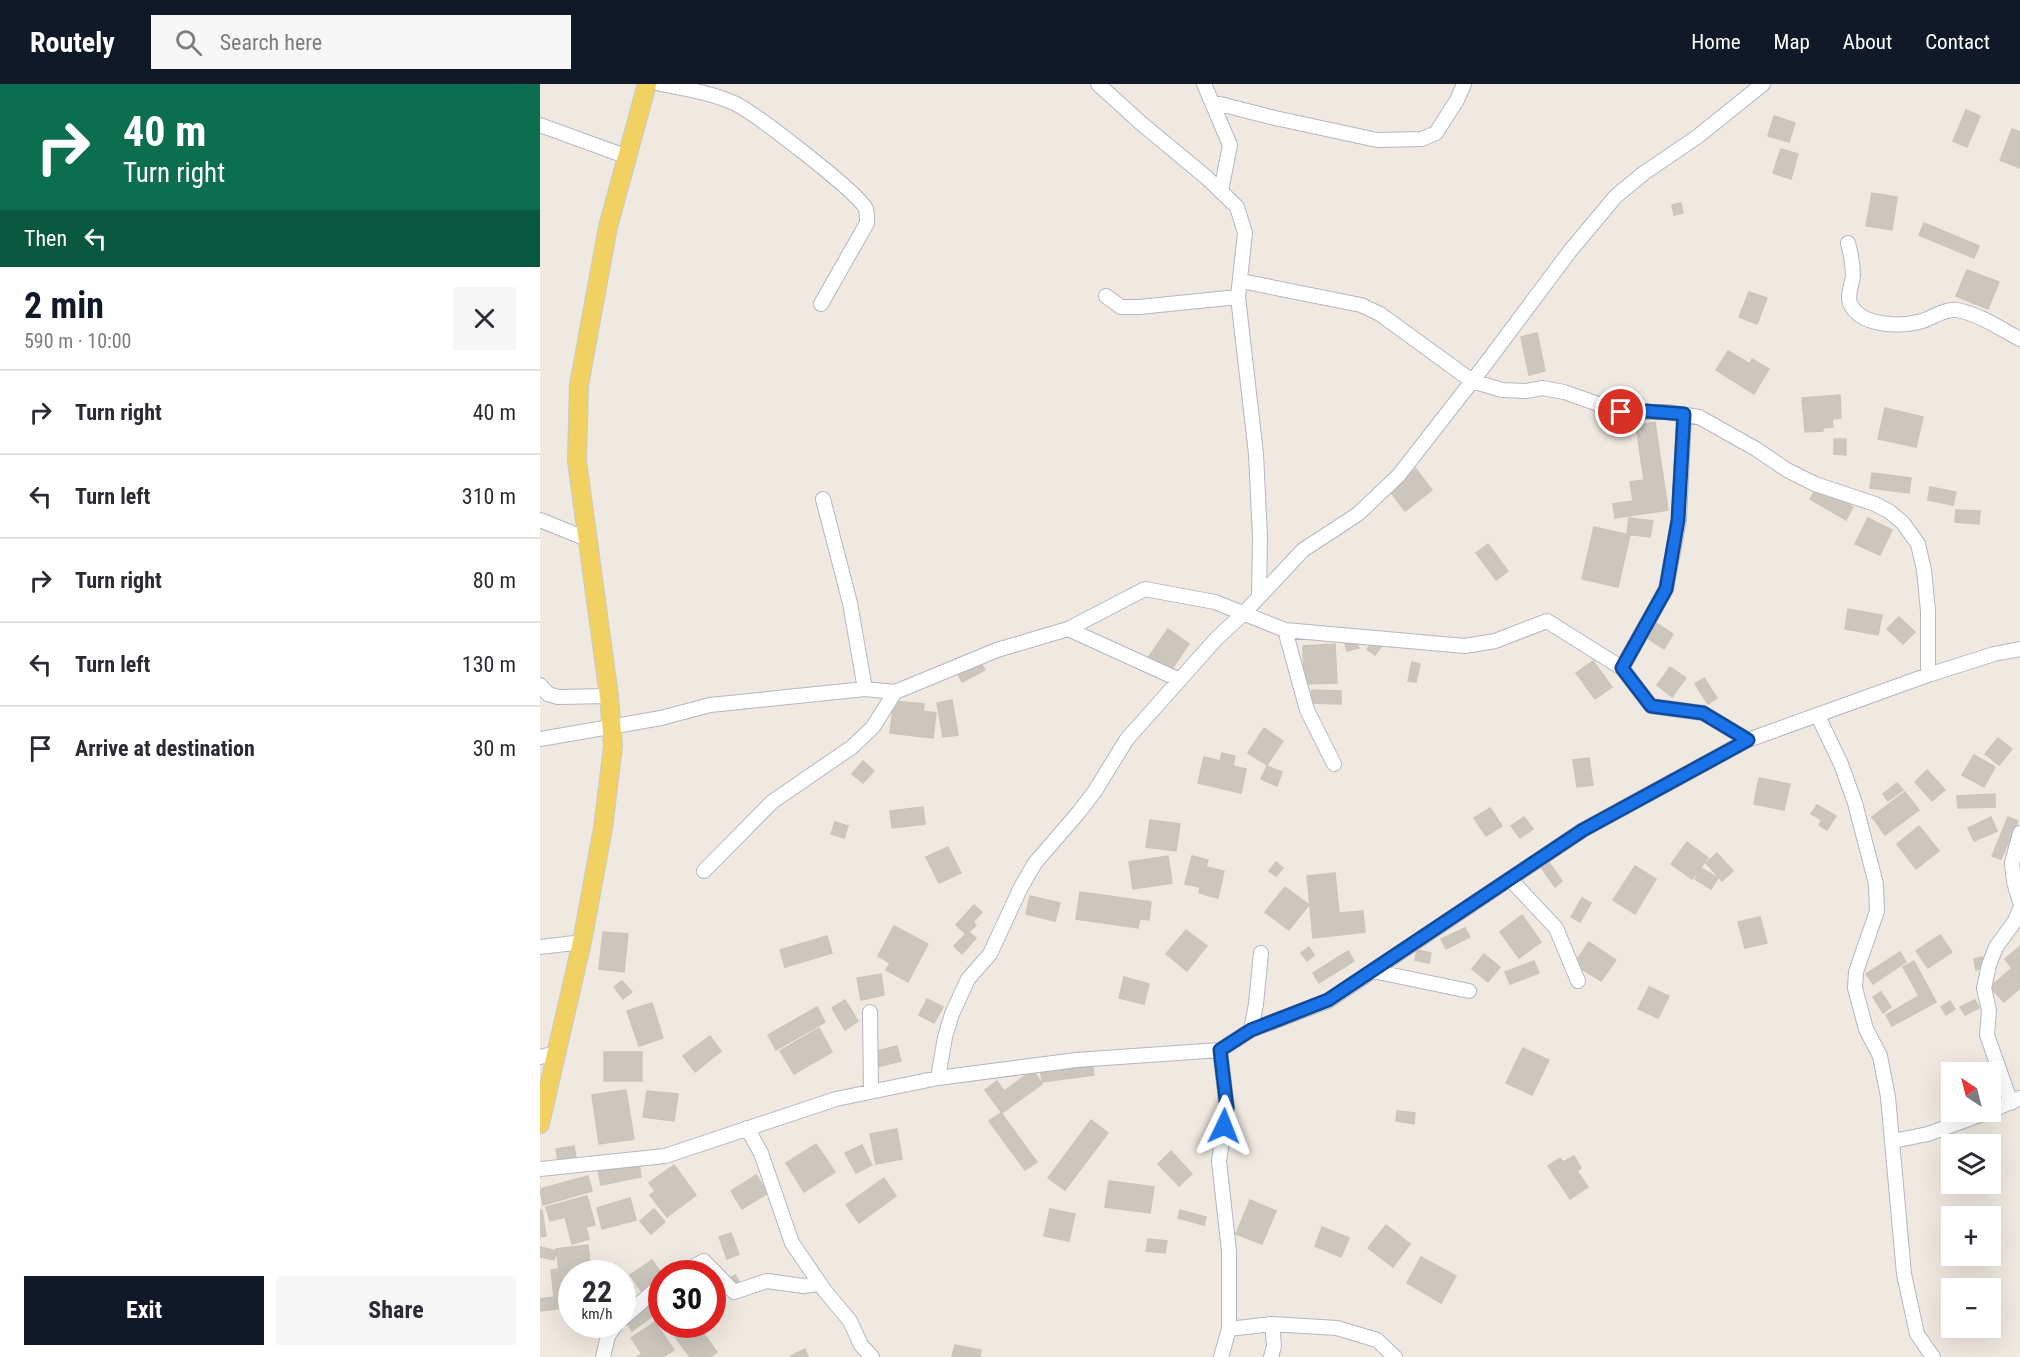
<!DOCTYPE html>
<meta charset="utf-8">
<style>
:root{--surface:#fff;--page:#f7f7f7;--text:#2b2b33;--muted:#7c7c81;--line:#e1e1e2;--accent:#111827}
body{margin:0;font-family:"Roboto Condensed",sans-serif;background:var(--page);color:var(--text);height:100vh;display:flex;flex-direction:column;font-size:22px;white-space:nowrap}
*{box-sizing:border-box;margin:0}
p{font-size:20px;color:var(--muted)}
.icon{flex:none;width:33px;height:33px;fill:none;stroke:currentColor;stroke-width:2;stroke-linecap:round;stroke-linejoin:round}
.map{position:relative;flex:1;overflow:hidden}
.panel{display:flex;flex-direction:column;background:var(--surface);width:540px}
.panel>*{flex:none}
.guide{background:#0b6e4f;color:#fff;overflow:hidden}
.needle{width:39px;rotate:325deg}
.fabs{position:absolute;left:1401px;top:978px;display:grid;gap:12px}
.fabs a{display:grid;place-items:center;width:60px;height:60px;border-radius:0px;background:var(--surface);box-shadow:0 6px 24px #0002;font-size:30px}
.speed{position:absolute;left:18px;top:1176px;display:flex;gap:12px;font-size:30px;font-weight:700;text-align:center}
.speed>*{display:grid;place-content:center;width:78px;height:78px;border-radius:50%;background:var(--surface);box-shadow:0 6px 24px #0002;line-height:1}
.speed small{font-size:15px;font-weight:400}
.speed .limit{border:9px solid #d22;background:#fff;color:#111}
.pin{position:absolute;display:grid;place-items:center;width:51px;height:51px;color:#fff;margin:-26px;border:3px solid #fff;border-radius:50%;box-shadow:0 2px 6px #0007}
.me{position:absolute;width:66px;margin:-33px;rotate:2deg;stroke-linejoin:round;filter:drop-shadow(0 0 4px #0008)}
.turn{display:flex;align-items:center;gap:21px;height:126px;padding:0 24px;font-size:27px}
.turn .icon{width:78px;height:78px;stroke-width:2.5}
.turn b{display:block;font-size:42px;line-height:51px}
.then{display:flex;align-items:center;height:57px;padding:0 24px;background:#0003;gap:12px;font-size:22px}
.round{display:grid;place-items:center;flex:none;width:63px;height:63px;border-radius:0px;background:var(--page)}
.head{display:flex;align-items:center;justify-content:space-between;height:102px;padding:0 24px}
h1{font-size:36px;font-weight:700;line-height:45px;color:var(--accent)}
.cta{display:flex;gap:12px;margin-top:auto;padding:12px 24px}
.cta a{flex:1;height:69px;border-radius:0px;background:var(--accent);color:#fff;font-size:24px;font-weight:700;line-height:69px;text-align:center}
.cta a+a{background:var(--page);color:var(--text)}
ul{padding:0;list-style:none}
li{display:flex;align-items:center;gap:18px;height:84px;padding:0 24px;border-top:2px solid var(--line)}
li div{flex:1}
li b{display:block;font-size:22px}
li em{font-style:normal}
header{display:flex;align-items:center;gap:36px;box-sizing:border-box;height:84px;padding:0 30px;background:var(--accent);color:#fff}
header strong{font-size:28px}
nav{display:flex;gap:33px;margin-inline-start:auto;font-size:21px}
.search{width:420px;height:54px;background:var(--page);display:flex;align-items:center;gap:15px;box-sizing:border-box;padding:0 21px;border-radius:0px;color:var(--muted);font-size:22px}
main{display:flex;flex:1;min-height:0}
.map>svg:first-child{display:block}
</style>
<header>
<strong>Routely</strong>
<div class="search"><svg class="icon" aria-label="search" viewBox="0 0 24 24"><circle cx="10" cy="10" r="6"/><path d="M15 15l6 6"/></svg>Search here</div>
<nav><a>Home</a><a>Map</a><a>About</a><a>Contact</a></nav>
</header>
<main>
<section class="panel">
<div class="guide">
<div class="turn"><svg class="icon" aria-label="right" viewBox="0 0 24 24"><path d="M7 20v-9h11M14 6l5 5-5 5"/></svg><div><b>40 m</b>Turn right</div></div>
<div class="then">Then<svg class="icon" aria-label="left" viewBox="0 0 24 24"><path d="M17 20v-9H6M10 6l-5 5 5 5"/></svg></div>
</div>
<div class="head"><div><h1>2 min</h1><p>590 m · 10:00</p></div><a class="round"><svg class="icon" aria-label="close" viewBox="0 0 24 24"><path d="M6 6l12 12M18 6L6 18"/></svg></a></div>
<ul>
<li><svg class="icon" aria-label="right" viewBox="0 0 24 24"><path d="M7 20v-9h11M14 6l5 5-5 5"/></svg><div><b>Turn right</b></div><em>40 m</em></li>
<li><svg class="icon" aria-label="left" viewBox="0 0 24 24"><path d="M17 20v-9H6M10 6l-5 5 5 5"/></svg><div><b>Turn left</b></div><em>310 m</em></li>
<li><svg class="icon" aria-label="right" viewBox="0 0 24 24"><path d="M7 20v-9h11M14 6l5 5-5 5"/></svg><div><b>Turn right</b></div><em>80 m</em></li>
<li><svg class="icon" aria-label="left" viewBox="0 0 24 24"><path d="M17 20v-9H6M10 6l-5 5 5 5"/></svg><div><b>Turn left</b></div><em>130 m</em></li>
<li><svg class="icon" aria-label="arrive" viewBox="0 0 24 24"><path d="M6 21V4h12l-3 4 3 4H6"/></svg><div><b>Arrive at destination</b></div><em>30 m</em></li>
</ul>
<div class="cta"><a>Exit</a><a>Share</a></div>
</section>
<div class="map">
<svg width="1480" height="1273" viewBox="0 0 1480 1273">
<rect width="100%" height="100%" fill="#efe9e1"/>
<!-- building -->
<path fill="#cbc7bf" stroke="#cbc5ba" stroke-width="1.5" d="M1426,26L1440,32L1427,63L1413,57Z
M1234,32L1255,39L1249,58L1228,52Z
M1472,45L1480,48V84L1460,76Z
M1241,65L1258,70L1251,95L1233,89Z
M1332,109L1357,113L1352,146L1326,142Z
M1141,119L1143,129L1134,131L1132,121Z
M1384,139L1439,162L1434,174L1379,151Z
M1427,186L1459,198L1448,225L1416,212Z
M1209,208L1227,214L1217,240L1199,233Z
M997,249L1005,287L989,291L981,253Z
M1188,267L1210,280L1212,275L1229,285L1214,310L1176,286Z
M1300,311L1301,334L1292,335L1293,343L1283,344V347L1265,348L1262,314Z
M1345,324L1383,333L1376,363L1338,355Z
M1115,338L1128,426L1075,434L1073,420L1093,417L1090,398L1104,396L1096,342Z
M1294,355H1306V371L1294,370Z
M876,385L892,406L865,427L849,406Z
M1332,389L1371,394L1369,409L1330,404Z
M1277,403L1313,423L1306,436L1270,415Z
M1390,403L1416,408L1413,421L1388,416Z
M1416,426L1440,427L1439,440L1415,438Z
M1089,434L1113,437L1110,453L1087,450Z
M1328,434L1352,446L1340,471L1315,460Z
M1054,443L1090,451L1078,503L1042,495Z
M948,460L968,487L956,496L936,469Z
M1308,525L1342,531L1338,551L1305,545Z
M1359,533L1375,548L1363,560L1347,545Z
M1116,539L1133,550L1124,565L1107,554Z
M628,545L649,560L629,589L608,574Z
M816,555L819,564L807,567L805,559Z
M834,556L842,562L835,571L827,565Z
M795,560L797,599L764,600L763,562Z
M439,576L445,586L422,598L417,588Z
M1053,577L1072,603L1055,615L1036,589Z
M872,578L880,580L876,598L868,597Z
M1130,583L1146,594L1132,613L1117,601Z
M1164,594L1177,614L1168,620L1155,600Z
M772,606L801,607V620L771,619Z
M412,616L418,651L403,653L397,619Z
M354,617L384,620L383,627L396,629L393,654L350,649Z
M724,644L743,657L727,681L708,669Z
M1458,654L1472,665L1459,681L1445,670Z
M682,669L695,672L693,682L706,685L701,709L658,699L664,673L680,677Z
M1434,671L1455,683L1444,703L1422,691Z
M1049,674L1053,701L1037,703L1033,676Z
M323,677L334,687L323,699L312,690Z
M727,682L742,688L737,702L721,695Z
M1387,686L1405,706L1392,717L1375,698Z
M1219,694L1250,700L1244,726L1214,720Z
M1357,699L1363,706L1348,717L1343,710Z
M1365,708L1379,726L1345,751L1332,733Z
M1455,710V723L1418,724L1417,712Z
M1277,721L1296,732L1287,746L1279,741L1282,736L1271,730Z
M383,723L385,740L352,744L350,727Z
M950,724L962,742L946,752L934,734Z
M984,733L993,745L980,754L971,742Z
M1451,733L1457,747L1434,757L1428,744Z
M1468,733L1478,737L1461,775L1452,772Z
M610,736L640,740L636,767L606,763Z
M295,738L308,742L304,754L291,750Z
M1379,742L1399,767L1376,785L1357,760Z
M1147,758L1168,774L1152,795L1131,780Z
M408,763L421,789L399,799L386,773Z
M1177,769L1193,787L1182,797L1166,779Z
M628,772L632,799L593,805L589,778Z
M652,772L668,776L666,783L684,787L678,814L659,809L660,803L645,800Z
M1008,777L1022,797L1015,803L1000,782Z
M736,778L743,784L736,792L729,787Z
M1095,782L1116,795L1095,830L1073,816Z
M1161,784L1178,794L1171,805L1155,795Z
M795,789L799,829L823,827L825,848L773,854L767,792Z
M745,803L769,821L749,846L725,828Z
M540,808L611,818L609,836L600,835L598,844L536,835Z
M490,812L520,819L515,837L486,830Z
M1042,814L1051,819L1040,838L1031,833Z
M434,821L442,828L433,838L436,841L429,848L436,854L422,870L414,862L426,850L416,841Z
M982,831L1001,858L979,874L960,848Z
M1220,833L1227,859L1205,864L1198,838Z
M354,842L388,860L368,898L346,886L350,879L338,872Z
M925,844L930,853L906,865L901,855Z
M646,846L667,862L647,887L626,870Z
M63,848L88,850L84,888L59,885Z
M1400,851L1412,868L1388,884L1376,867Z
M287,852L292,869L245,883L240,866Z
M1049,858L1076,876L1061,897L1034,880Z
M769,863L774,871L767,877L761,869Z
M1479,863L1480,904L1464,918L1450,903L1472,884L1465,875Z
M877,866L891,869L889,879L875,876Z
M808,867L814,877L779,899L773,889Z
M1360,868L1366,878L1333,900L1326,890Z
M944,870L960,883L948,898L932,885Z
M1442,873L1444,884L1436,886L1434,875Z
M994,877L999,889L970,900L965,888Z
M1374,877L1396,918L1352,942L1346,931L1379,912L1363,883Z
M341,890L344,911L321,916L317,894Z
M584,893L609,900L604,920L579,914Z
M82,897L92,908L83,915L74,903Z
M1109,903L1129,912L1118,934L1098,925Z
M1341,908L1351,923L1343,929L1333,913Z
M387,915L403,923L394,939L379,931Z
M305,916L318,937L305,946L292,924Z
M1435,916L1439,924L1425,931L1420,923Z
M1410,917L1415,925L1406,931L1401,923Z
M112,919L123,954L99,962L87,927Z
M277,923L285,938L236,966L228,951Z
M279,944L292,968L254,990L240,967Z
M170,952L181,967L155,988L143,972Z
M357,962L361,977L337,983L333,968Z
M983,964L1009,976L992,1011L966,999Z
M64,968H102V997H64Z
M552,975L554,991L502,998L500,982Z
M493,986L502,1000L462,1029L445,1006L457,997L464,1007Z
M86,1006L94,1055L59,1060L52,1011Z
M107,1007L138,1010L134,1037L103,1033Z
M857,1027L875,1029L874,1040L856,1037Z
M461,1029L497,1078L485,1086L449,1037Z
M551,1036L568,1049L525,1106L508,1094Z
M357,1045L362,1075L336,1080L330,1050Z
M276,1060L295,1088L264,1108L246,1079Z
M322,1061L332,1081L316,1089L305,1069Z
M34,1062L36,1074L18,1077L16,1065Z
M631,1067L652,1090L639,1102L618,1080Z
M1034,1072L1041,1084L1037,1087L1048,1103L1030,1115L1008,1082L1020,1074L1023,1078Z
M99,1078L101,1093L61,1101L58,1086Z
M134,1081L156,1111L127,1133L110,1111L115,1107L109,1099Z
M216,1091L228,1109L202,1125L191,1107Z
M48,1092L52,1107L3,1121L0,1105Z
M344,1094L356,1112L319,1139L306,1121Z
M569,1097L614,1103L610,1129L565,1123Z
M47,1112L55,1141L46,1143L49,1155L32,1160L25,1133L10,1137L6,1123Z
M90,1114L96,1136L62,1145L57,1124Z
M710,1116L736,1127L722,1160L696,1150Z
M114,1125L125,1138L111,1150L100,1137Z
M510,1125L535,1130L529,1157L504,1152Z
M2,1126L6,1152L0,1153V1127Z
M640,1126L666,1133L664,1141L638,1134Z
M846,1141L870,1160L853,1183L828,1164Z
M782,1143L809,1154L801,1173L775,1162Z
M191,1149L199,1170L187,1175L179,1153Z
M608,1155L627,1157L625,1169L606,1167Z
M48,1161L50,1180L40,1182L41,1190H32V1223L0,1227V1215L14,1213L11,1186L19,1185L16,1165Z
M0,1163L17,1167L14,1176L0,1173Z
M881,1173L916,1192L901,1219L867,1199Z
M112,1176L122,1191V1195L102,1208L90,1191Z
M195,1191L199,1197L190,1203L186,1196Z
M175,1195L179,1205L172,1207V1196Z
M1447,1199L1449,1204H1432Z
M1450,1209L1457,1226L1450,1228Z
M122,1210V1225L92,1247L85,1236Z
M115,1238L134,1266L123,1273H97L102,1270L91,1254Z
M132,1240L158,1242L168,1240L171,1244L164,1250L177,1268L170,1273H150L128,1243Z
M415,1261L441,1266L440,1273H412Z
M265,1265L268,1273H251V1272Z"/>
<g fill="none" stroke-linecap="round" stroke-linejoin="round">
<defs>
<path id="minor" d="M120,0C146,5 173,9 196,20C216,30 318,108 326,125C327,129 327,135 327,139L281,220
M558,0L602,40L666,93L697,123L705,149L698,213L716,370L720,453L719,513
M664,0L690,61L681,107
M672,18L735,34L837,56L882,55L896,49L917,16L924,0
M0,41L88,73
M1308,159C1311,170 1313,180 1313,192C1312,200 1307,211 1310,219C1320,243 1361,243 1382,237C1392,234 1406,224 1417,226C1439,230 1461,245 1480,255
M701,197L821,221L840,230L932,297L962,306L986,307L1003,304L1024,308L1081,328H1127L1159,333L1216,365L1247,386L1275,400L1335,420L1350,428L1363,439L1378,460L1384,486L1388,527V591
M566,212L581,223H599L698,213
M283,415L310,519L325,605
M0,436L47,455
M528,545L640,596
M745,546L767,626L794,680
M1082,584L1126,505L1139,436L1144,331
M0,601L8,610L18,613L69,612
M1278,632L1301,680L1315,719L1336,800L1337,827L1316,888L1315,904L1326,945L1340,972L1348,1013L1364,1190L1377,1250L1393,1273
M0,655L121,634L170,621L325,605L355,608L457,566L528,545L605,505L675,518L745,546L925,562L955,557L1007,537L1082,584L1111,622L1163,629L1208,656
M1480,749L1472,779L1474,798L1480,818
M164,787L232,718L312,663L333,643L355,608
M970,795L1016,844L1038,897
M0,863L42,858
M833,887L929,907
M330,928L331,1007
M711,946L716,920L721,869
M680,966L687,1024L679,1077L689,1167V1245L681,1273
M0,973L17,969
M398,994L405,953L412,930L428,895L450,870L481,803L495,779L539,728L555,707L587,655L677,554L704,529L763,466L818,430L859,391L947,278L1030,167L1076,112L1104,89L1157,53L1223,0
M1471,1019L1447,951L1449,926L1444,904L1449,881L1456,863L1475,837L1480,825
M1450,1027L1480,1014
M207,1044L221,1069L252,1159L285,1207L310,1237L321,1261L332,1273
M1353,1057L1388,1050L1448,1028
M0,1085L125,1072L296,1015L398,994L536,976L680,966L711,946L788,917L1043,746L1208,656L1388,591L1454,570L1480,565
M140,1190L164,1177L194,1208L227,1197L263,1202L280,1200
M82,1235L122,1200
M689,1245L732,1240L797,1244L837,1256L855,1273
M63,1273L68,1252L76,1240
M731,1273L734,1262L732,1240"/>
<path id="major" d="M0,1040L42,858L63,744L73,662L69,612L37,377L39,301L68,143L107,0"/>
</defs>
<!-- minor casing -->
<use href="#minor" stroke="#b4b7c1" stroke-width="16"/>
<!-- major casing -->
<use href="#major" stroke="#c9c9c9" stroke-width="20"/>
<!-- minor -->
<use href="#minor" stroke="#fff" stroke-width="14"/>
<!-- major -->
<use href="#major" stroke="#f2d163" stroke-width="18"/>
</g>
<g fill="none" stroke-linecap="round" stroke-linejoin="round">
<defs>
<path id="route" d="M684,1042L687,1024L680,966L711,946L788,916L1043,746L1208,656L1163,629L1111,622L1082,584L1126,505L1138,436L1144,330L1106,327L1081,328"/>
</defs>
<!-- route casing -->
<use href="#route" stroke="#114b97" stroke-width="15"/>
<!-- route -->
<use href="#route" stroke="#1a73e8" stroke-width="10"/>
</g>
</svg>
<div class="fabs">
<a><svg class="needle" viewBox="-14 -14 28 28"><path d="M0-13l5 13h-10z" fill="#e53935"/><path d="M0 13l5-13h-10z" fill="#7c7c81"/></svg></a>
<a><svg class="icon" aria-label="layers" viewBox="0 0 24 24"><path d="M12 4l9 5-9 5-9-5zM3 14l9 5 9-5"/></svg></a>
<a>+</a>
<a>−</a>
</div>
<div class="speed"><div>22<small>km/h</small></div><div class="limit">30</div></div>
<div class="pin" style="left:1081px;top:328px;background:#d93025"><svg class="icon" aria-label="arrive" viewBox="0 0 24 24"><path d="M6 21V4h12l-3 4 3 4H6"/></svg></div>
<svg class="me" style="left:684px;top:1042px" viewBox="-20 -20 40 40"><path d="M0-17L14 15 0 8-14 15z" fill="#1a73e8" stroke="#fff" stroke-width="4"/></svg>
</div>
</main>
